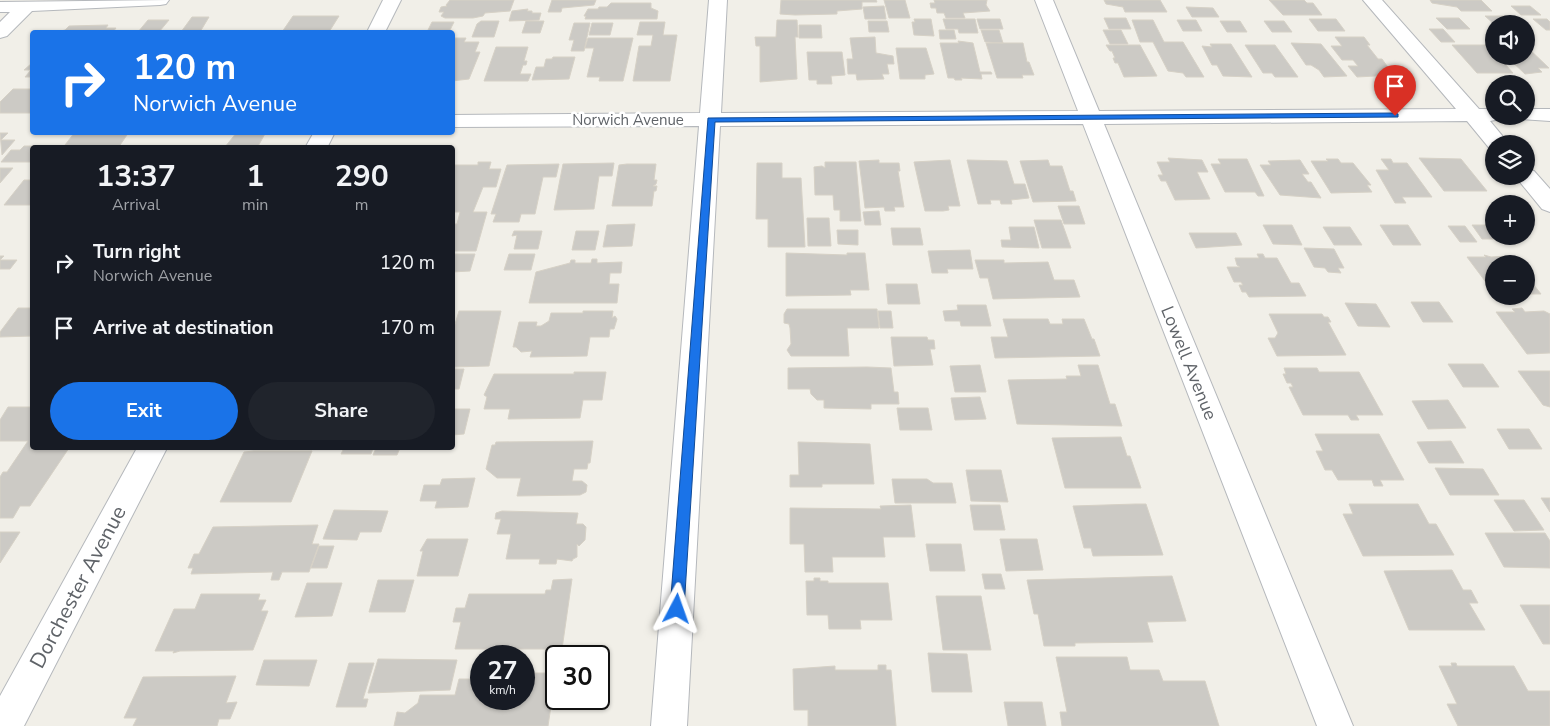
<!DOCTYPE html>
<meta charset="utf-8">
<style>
:root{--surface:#171b24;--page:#20242c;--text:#f1f3f6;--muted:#9ea1a6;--accent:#1a73e8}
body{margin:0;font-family:"Nunito Sans",sans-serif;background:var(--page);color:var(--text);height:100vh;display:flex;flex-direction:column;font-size:19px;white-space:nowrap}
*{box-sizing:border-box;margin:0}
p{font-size:16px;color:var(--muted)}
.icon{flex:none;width:28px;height:28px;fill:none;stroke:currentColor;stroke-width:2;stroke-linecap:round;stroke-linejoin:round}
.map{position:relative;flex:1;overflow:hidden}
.side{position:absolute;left:30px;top:145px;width:425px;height:305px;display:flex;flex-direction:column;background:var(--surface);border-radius:5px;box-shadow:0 1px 4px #0004}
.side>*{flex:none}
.guide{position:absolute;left:30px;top:30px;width:425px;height:105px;border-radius:5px;box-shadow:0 1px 4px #0004;background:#1a73e8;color:#fff;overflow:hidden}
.tools{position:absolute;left:1485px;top:15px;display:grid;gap:10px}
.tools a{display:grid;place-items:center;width:50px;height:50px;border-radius:50%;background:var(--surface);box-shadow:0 1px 4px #0004;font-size:25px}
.speed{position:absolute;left:470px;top:645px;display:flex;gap:10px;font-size:25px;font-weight:700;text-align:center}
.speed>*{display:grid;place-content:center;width:65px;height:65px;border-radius:50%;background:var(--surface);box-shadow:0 1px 4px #0004;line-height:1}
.speed small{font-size:12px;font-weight:400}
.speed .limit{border:2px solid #111;border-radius:8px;background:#fff;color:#111}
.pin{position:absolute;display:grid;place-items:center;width:42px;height:42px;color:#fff;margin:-51px -21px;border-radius:50% 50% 50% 0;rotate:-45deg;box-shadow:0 0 5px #0007}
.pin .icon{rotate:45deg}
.me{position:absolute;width:55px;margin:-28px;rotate:4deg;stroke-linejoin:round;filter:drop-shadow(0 0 4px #0008)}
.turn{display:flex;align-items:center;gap:18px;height:105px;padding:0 20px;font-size:22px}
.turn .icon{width:65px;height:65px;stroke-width:2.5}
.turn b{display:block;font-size:35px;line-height:42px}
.eta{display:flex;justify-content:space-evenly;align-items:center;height:85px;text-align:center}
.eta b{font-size:30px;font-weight:700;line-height:35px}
.cta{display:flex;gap:10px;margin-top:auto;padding:10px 20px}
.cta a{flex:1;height:58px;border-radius:30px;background:var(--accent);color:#fff;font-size:20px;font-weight:700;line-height:58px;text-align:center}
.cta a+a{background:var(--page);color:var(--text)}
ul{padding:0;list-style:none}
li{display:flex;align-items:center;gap:15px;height:65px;padding:0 20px}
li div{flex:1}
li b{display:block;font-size:19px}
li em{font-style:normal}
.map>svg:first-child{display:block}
</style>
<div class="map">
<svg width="1550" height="726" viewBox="0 0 1550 726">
<rect width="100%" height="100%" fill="#f1efe8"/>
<!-- building -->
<path fill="#cccac5" stroke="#d6d1c6" d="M450,0H514L510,11L485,13L483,16L473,18H445L441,16L444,12H439L441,7L447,6L446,5Z
M552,0H596L594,5L562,8L561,12H548Z
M781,0H876L877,2H862V9L837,11V14L795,15L780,14Z
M884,0H905L910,18H889Z
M934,0H987L986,5L990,11L963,13L965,18H946L944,13H937L936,8H931L930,3H935Z
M1104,0H1160L1167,12H1125L1123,7L1106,4Z
M1269,0H1304L1307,3H1313L1322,15H1283Z
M1430,0H1481L1492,11H1461L1457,7L1432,3Z
M611,3H651V8L658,11L657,19H585L586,16H584L588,9H598L599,7H607Z
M884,6L886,19H865L863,7Z
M1511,6H1530L1541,15H1521Z
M1186,7L1213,8L1219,17H1192Z
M528,9L527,11H532V13H541L539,20L509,21L512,11Z
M293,16H339L329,32H282Z
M1485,16H1505L1513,24H1494Z
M192,17H209L200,32H181Z
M1104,18H1126L1131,29H1109Z
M1436,18H1459L1470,29H1447Z
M914,19H931L934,36L914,35L912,22H915Z
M943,19H975L978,33H959L958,29H946Z
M977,19H1000L1003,29H980Z
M1309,19H1336L1345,31H1318Z
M1533,19H1547L1550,22V30H1546Z
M148,20H169L159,32H138Z
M777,20H797L798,37H795L797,79L760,82V46H756L755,37H776Z
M1132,20H1153L1164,42H1183L1204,77H1186L1183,73L1168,71L1153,42H1140Z
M1177,20H1196L1202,31H1183Z
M481,21H499L494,37H472L477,24Z
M526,21H544L540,33H522Z
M868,21H887L889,32H869Z
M1220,21H1240L1247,32H1227Z
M1264,21H1284L1292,32H1272Z
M432,22H454L449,32H427Z
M640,22H665L663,35H677L670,81H633L639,46H651L653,35H637Z
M574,23H590L584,51H571L574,40H569Z
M592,23H613L610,35H589Z
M108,25L106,28H116L113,32H126H57L65,30L69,26Z
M799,25H821L822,38H799Z
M1429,29H1443L1455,42H1441Z
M939,30H954L956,39H940Z
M981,30H999L1003,43L985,42Z
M1103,30H1121L1128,44H1110Z
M875,37L876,53L893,56L894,64H887L889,74H882L884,79L857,80L856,74H848L847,59H853L850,38Z
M1335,37H1364L1370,45H1367L1378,59H1382L1392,73H1381L1383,75L1375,76L1357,77L1348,66H1358L1353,60H1342L1331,46H1342Z
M454,38H466L464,42H479L475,52H480L469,79L452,81Z
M588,38H633L623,81H599L600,77H587L594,48H585Z
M958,41L973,43L980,72H991L992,74H981L982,79L961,78L962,80H955L954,78H948L940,43H959Z
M986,43H1023L1027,62H1029L1034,75H1022L1023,78H997Z
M1291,43L1321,44L1347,76L1324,77L1319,70L1311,65H1306Z
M1210,44H1231L1252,77L1223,76L1217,65H1212L1202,46L1212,47Z
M1106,45H1140L1157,76L1124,77L1118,63H1115L1113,58H1115L1112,51H1110Z
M1245,45H1275L1298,77H1275L1272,73H1263Z
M1452,45H1486L1494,52V56H1498L1513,73H1477Z
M1526,46L1549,68H1538L1542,72L1525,74L1506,56H1526Z
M496,47H528L524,61H527L526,65H523L520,74H531L528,81H484Z
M896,48H926L934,74L925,75V79H900Z
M807,52H842L845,75L831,76L832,84H817V80H809Z
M553,57H575L569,79L532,80L536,67H544L546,59H552Z
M32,63V77H25L31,70H24Z
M13,89H32V113H0V102Z
M75,132H129L118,148L65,145Z
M237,132H266L257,148L225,147Z
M0,133H8L1,140H15L2,155Z
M24,146H54L52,148H32V162H1L11,150H20Z
M1168,158L1202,160L1208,172H1197L1210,199L1175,200L1166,181H1161L1158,175H1163L1157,162H1170Z
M1419,158L1461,159L1487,191H1444Z
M1218,159H1247L1264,196H1258L1255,192H1225L1211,164H1221Z
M1326,159H1338L1341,163H1353L1371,185H1367L1372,192L1331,193L1311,161H1328Z
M1381,159H1391L1393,163H1407L1432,197H1402L1406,203H1395L1376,170H1389Z
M879,160V163H899L900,171H898L904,207H894L895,211H885L884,207L865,208L859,161Z
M950,160L960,206H948L949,210L943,211H925L914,162Z
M967,160L1007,161L1014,184H1025L1029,198L1011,200L1012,204H1001L1000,200H990L991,204H978Z
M1048,160L1050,166H1062L1070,191H1073L1076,201L1033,202L1020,161Z
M1300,160L1309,174H1302L1308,182H1311L1321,198L1280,195L1260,165H1271L1268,161Z
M478,162H491L489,169H501L496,187H483L473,212H487L476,251H452V226L453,224H457L460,212H452V165H478Z
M825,162H856L861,221H840V210H834L833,195H815L814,167L822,166L825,168Z
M614,163L612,176H599L594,209L554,210L563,164Z
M757,163H782V178H801L805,247H768V219H756Z
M559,164L556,177H543L535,214H521L519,222H493L496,214H491L507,165Z
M627,164H656L654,180H657L656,184L653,186H657L656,191H654L652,206H612L619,165Z
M0,168H13L0,183Z
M24,180H32V205H4Z
M1058,206H1079L1085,224H1064Z
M879,211L881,225H865L863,212Z
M807,218H829L831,246H808Z
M1034,220H1061L1071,248H1042Z
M635,224L632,246L603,247L607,225Z
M1263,225H1292L1302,245L1273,244Z
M1380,225H1408L1421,245H1393Z
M1472,225H1494V236H1509L1511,239H1482Z
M1448,226H1465L1477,242H1460Z
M1009,227H1034L1039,248L1002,247L1001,240H1011Z
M1323,227H1350L1362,245H1334Z
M891,228H920L923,245H893Z
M837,230H858V245L838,244Z
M514,231H542L538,249H514L517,235L512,236Z
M576,231H599L595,250H572Z
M1189,233H1236L1242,245L1196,248Z
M1304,248L1334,249L1344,268H1338L1341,273L1328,272L1325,268L1314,267Z
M970,250L973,269H947L948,273H932L928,251Z
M786,253L847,255V253H865L869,290H850L851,295L786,296Z
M452,254H475L470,271L452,272Z
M509,254H535L531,270H504Z
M1257,254H1263L1265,258H1277L1291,283H1299L1306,296L1249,297L1246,292H1242L1239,285H1243L1241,282H1234L1227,267H1240L1237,265L1235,258H1259Z
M1484,255L1491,257L1512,256L1518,264H1494V293L1467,257H1486Z
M0,256H4L0,260H17L10,269H0Z
M592,259H597V263L622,262L621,273H610L609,284H619L617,303H529L536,272L570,263L571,260H575V263H591Z
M975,260H1004V263L1048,262L1054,280H1074L1080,297L993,299L988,278H980Z
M1526,275L1541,294H1526Z
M886,284H917L920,304H888Z
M1411,302H1439L1453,322H1423Z
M1345,303L1376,304L1390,327L1358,326Z
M957,305H986L991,326H961L960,321H945L943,311L958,310Z
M18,308H32V336L0,337V332Z
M1522,308L1525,312L1544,311L1550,314V353L1527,354L1496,312H1515L1512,309Z
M787,309H877L879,328H847L849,356H791L787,350L791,344L790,328L789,324L784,323V314Z
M459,311H501L489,366L452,367V334Z
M583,311H613L612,318L615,316L617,319L614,329H610L609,337H590L587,356L530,357L532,351L521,352L516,347H513L519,322H537L536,326H541L549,321L551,313H583Z
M878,311H891L893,328H880Z
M1269,314H1322L1324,317H1328L1331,322H1328L1346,355L1277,356L1268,338H1275L1278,333Z
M1003,319H1048L1050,324H1063L1062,319H1084L1092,339H1094L1100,356L995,358L991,337H1008Z
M891,337H927L928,340H934L935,349H930L933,365L894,366Z
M1448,364H1483L1499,387H1463Z
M980,365L986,392H955L950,366Z
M1078,365H1098L1110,404H1115L1122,426L1017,424L1008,380L1067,379L1066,376H1081Z
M867,367L891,368L894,392H898L899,404H871V409L824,408V400H817L811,394L810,389H788V368Z
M1284,368H1317L1319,372H1359L1383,415H1356L1359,420H1351L1348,415H1303L1289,387H1293L1291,383H1287L1283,374H1286Z
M452,369H464L459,389H452Z
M1518,371H1550V407L1543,405Z
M574,372H606L602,400H583L580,418L508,419L510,409H484L487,397L484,395L494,374H574Z
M980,397L986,419L955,420L951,398Z
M1448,400L1466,428L1428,429L1412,401Z
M8,407H32V448H69L30,506H20L13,518H0V477L3,472H7L28,441H0V420Z
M897,408H928L932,430H900Z
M452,409H470L464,434L452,435Z
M1497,429H1529L1542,449H1509Z
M1315,434H1379L1404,480H1380L1383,486H1374L1372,480H1338L1332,470H1325L1316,451H1323Z
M1121,437L1127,456H1130L1141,488H1065L1052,438Z
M593,441L590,463H588L587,469H574L572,481H582L587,485L586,492L580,495L517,496L521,478H497L486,469L492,445H495L496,442Z
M1451,441L1464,463H1429L1417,442Z
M798,442L870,444L874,484H822V487H790V475H799Z
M344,448H373L371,454H341Z
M376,448H400L397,455H373Z
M254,451H312L291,502H220L244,452Z
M1435,468L1483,469L1499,495H1450Z
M966,470H1001L1008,502L971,501Z
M475,478L468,507L435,508L437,501H420L424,485H440L442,479Z
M892,479H927L933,483H952L956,503H895Z
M1541,498H1550V512Z
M1494,500H1524L1544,530L1514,531Z
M1136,504H1146L1163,555L1093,556L1091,548H1084L1073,506Z
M1349,504H1418L1429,524H1436L1454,555L1363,556L1343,514H1353Z
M911,505L915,537H883L885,557H832L833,572H805L804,544H790V508L881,509L880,506Z
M970,505H1000L1005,530H974Z
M334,510L388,511L381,532H360L357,540L323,539Z
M502,511L578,513L576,524H583L586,527L585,540L579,546L577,544V557L573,559L572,561L557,559L556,564H539L540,559H506L511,534H497L501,519H495L496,513Z
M318,525L312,544H319L309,572H282L279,580H271L273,572L191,574L193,568H188L194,554H199L213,527Z
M0,532H20L0,563Z
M1485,533H1545L1550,541V568L1504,567Z
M427,539H468L458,576H417L423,551H420Z
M1000,539H1037L1043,570L1006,571Z
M926,544H961L965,571H930Z
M319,546H334L327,568H311Z
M1452,570L1463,590H1471L1478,603H1469L1485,630H1409L1384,571Z
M982,574H1001L1005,589H985Z
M1172,576L1186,621L1147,622L1153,642L1075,643V646H1044L1038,614H1034L1027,580Z
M814,578H820V581H828V583H888L892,620H860L861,629H829L828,615H807L806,581H814Z
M572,579L562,649H455L461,622H453L456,608H465L469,594H545L546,590H551L553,580Z
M378,580H414L405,612H369Z
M307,583H342L332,616L295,617Z
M201,594H260L258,600H266L261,611H268L253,650L180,651L173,653L174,651H155L174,609H195Z
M936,596H981L991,650H943Z
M1520,605H1550V644H1543Z
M928,653L967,654L972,692H932Z
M1056,657H1127L1130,670H1159L1163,681H1205L1219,726H1062L1060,712H1067Z
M378,659L457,660L450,690L368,693Z
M264,660H317L309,686L256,685Z
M349,663H374L363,699H368L366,707H336Z
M1451,663H1456L1457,666H1514L1528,691H1550V726H1458L1447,704H1457L1439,666H1452Z
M878,665H886V670H891L896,726H808V710H794L793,669L835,666V670H878Z
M524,673H556L548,726H394L397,712L405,713L418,703L420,695H455L459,679H481V699H524Z
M236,676L226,703L237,702L230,719H219L217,726H133L137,718H124L143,677Z
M1004,702H1042L1046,726H1008Z"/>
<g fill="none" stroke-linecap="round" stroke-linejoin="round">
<defs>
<path id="minor" d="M169,0L166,4L160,5L32,11L7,36L0,38V22L10,12H0V2Z
M383,0H401L385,32H367Z
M709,0H727L721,113L1078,111L1035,0H1053L1099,111L1456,109L1363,0H1382L1479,109H1494V116H1504L1501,119L1490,121L1509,144H1494V150L1490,149L1467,121L1104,124L1353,726H1317L1083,124L720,126L687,726H651L699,126L452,127V115L700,113Z
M1526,109H1550V121L1519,119L1516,116H1526Z
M314,132H335L327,148H305Z
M1526,169L1534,171L1550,189V212L1542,209L1515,176H1526Z
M137,448H167L24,726H0V696Z"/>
</defs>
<!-- minor casing -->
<use href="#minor" stroke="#b5b8bc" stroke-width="2"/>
<!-- minor -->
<use href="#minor" fill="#fff" fill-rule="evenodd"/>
</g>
<!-- route -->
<path fill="#1a73e8" stroke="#114b97" d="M1395,113L1398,114V117L715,122L684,609L682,613L677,615L672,613L670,609L708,118Z"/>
<g text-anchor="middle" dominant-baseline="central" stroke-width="5" stroke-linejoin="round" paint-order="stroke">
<!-- far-street labels -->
<g font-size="15" fill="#5f6368" stroke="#fff">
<text x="628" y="120">Norwich Avenue</text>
</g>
<!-- street labels -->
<g font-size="18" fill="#5f6368" stroke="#fff">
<text transform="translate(1189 363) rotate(68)">Lowell Avenue</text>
</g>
<!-- near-street labels -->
<g font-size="21" fill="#5f6368" stroke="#fff">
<text transform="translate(78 587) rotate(-62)">Dorchester Avenue</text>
</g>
</g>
</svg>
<div class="tools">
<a><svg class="icon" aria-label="sound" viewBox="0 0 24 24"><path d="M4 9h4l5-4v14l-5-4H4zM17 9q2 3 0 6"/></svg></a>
<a><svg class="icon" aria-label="search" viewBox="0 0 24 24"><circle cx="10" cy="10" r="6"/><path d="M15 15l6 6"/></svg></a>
<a><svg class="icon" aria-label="layers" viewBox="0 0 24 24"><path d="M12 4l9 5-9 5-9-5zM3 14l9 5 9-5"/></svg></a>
<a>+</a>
<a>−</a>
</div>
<div class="speed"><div>27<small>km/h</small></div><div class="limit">30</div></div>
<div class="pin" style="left:1395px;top:116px;background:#d93025"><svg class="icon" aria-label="arrive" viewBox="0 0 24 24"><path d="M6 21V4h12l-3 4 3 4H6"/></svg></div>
<svg class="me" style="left:677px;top:609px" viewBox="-20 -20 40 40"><path d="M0-17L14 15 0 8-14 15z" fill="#1a73e8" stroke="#fff" stroke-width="4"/></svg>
<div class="guide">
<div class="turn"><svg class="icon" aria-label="right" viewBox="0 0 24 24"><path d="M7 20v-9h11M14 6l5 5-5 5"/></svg><div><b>120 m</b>Norwich Avenue</div></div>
</div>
<section class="side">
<div class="eta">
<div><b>13:37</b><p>Arrival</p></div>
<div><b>1</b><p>min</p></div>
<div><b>290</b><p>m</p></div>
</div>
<ul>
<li><svg class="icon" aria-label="right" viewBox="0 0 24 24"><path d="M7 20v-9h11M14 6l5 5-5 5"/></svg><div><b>Turn right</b><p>Norwich Avenue</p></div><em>120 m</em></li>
<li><svg class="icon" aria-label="arrive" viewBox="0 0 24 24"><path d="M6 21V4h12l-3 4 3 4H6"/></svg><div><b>Arrive at destination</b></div><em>170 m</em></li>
</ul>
<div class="cta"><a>Exit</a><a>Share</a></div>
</section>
</div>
